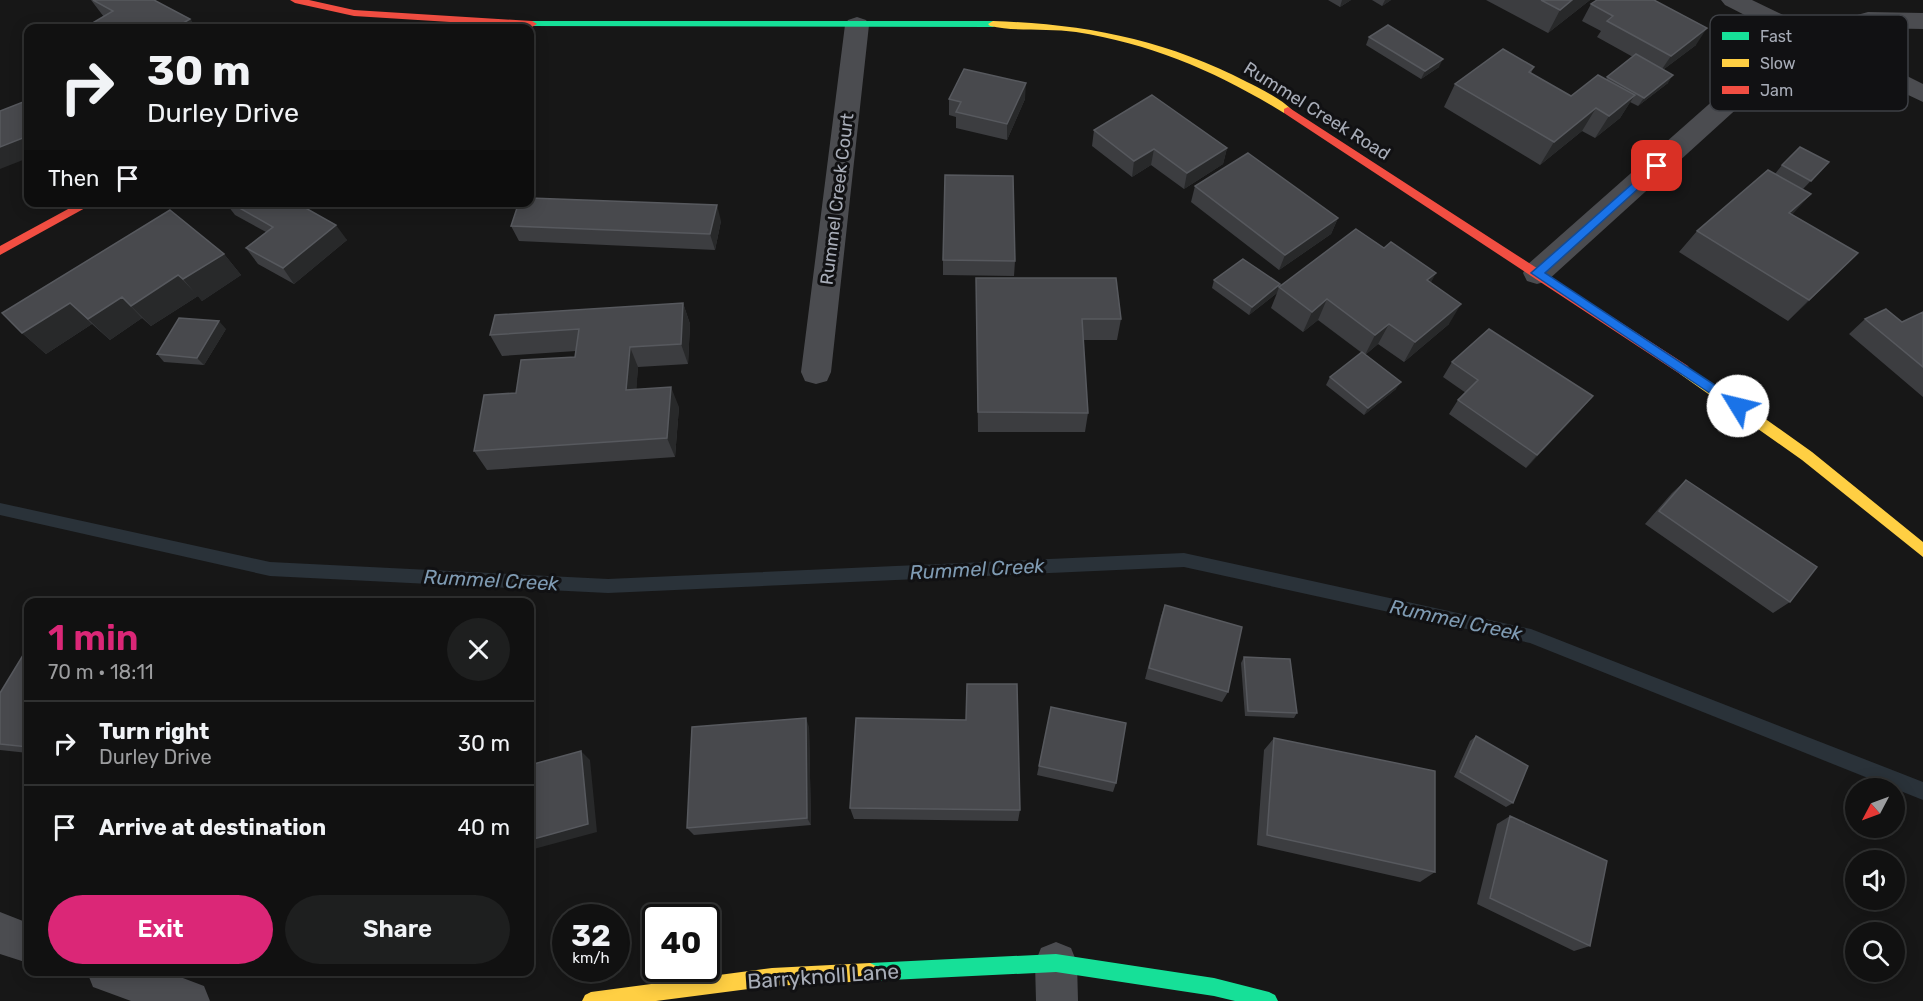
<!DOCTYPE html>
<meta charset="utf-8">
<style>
:root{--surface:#111;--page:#1e1f1f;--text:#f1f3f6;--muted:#9c9d9f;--line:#303131;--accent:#db2777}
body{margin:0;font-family:Rubik,sans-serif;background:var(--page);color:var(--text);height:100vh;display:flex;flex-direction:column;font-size:22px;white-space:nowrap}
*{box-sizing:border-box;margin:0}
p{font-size:20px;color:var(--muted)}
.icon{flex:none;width:33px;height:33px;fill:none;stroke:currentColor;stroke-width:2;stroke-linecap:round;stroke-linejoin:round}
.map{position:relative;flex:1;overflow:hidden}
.sheet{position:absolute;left:24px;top:598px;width:510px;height:378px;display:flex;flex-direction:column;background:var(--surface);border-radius:12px;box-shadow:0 3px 15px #0003,0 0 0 2px var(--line)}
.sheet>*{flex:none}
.banner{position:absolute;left:24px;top:24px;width:510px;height:183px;border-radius:12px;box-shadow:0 3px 15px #0003,0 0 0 2px var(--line);background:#111;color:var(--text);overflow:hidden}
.needle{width:39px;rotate:229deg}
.buttons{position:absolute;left:1845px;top:778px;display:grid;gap:12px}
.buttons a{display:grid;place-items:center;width:60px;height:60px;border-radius:50%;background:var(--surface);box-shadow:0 3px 15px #0003,0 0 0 2px var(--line);font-size:30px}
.speed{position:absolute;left:552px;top:904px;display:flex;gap:12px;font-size:30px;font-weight:700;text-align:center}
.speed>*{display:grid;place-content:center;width:78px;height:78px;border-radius:50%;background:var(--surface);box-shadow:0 3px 15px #0003,0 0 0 2px var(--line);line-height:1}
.speed small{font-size:15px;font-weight:400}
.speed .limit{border:3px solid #111;border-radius:9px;background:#fff;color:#111}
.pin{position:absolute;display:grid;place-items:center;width:51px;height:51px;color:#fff;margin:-26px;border-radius:12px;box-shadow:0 3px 9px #0006}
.me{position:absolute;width:66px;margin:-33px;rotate:306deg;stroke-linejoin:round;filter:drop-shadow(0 0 4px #0008)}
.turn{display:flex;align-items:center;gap:21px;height:126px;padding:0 24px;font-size:27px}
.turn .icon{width:78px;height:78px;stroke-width:2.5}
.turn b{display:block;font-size:42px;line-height:51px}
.then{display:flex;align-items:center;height:57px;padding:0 24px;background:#0003;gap:12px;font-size:22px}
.round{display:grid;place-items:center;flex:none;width:63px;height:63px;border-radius:32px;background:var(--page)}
.head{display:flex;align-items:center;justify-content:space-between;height:102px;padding:0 24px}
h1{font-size:36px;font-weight:600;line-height:45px;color:var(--accent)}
.button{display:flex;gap:12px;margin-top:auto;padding:12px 24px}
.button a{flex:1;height:69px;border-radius:36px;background:var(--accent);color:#fff;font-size:24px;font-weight:600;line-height:69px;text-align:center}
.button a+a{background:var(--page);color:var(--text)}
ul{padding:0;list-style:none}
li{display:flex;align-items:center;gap:18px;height:84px;padding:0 24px;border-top:2px solid var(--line)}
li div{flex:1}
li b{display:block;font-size:22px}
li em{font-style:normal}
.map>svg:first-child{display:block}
</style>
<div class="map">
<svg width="1923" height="1001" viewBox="0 0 1923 1001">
<rect width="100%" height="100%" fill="#171717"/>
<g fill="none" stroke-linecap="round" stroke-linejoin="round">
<!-- stream -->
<path fill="#2a3239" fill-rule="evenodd" d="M0,503L270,562L608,579L1184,553L1531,629L1923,782V800L1530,643L1184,567L608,593L270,576L0,515Z"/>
<!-- street -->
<path fill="#4b4c50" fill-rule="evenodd" d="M1721,0H1752L1810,28L1868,12L1923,13V29L1869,28L1831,38L1923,84V102L1809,48L1786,64L1547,281L1537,284L1527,281L1523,273L1527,265L1768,52L1790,38L1725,5Z
M857,17L866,20L869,25L831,372L827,381L816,384L805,381L801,372L845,25L848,20Z
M0,912L28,923V963L0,954Z
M1056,942L1071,948L1077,963L1078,1001H1036L1035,963L1041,948Z
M87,972H167L204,986L210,1001H131L93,987Z"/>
<!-- fast -->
<path fill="#16e098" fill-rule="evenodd" d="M532,21H993L998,24L993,27L529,26V22Z
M1056,954L1214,978L1269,992L1275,995L1278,1001H1235L1214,996L1056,972L870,981L864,978L861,972L864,966L870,963Z"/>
<!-- slow -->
<path fill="#ffcf43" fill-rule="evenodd" d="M993,21C1085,24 1164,39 1247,82C1261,89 1282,99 1293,111L1292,113H1284C1219,73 1153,44 1076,32C1048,28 1017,32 990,26L988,24Z
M1684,365L1750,408L1812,452L1923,542V557L1802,460L1680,374L1678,370Z
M870,963L876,966L879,972L876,978L870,981L772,986L656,1001H582L585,995L591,992L772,968Z"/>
<!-- jam -->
<path fill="#f24e42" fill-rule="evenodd" d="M290,0H309L354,10L532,21L537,24L532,27L354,16L295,3Z
M1288,107L1688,366L1690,370L1688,374H1680L1284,113V109Z
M81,202H96L0,255V246Z"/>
</g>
<!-- wall -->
<path fill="#3c3d40" d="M91,0H154L190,19L197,28H84L104,17Z
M1328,0H1351L1340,7Z
M1372,0H1391L1382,6Z
M1486,0H1590L1548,33Z
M1591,4L1696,45L1664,69L1668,83L1638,106L1630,102L1620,118L1595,138L1582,131L1540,165L1444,107L1455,84L1534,67L1531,73L1571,96L1606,79L1633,57L1597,37L1601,31L1582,21Z
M1369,37L1439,67L1421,79L1366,45Z
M949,99H1025L1007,140L956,128V117L949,115Z
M1094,130L1227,148L1223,164L1184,189L1151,165L1132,177L1092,146Z
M1829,162L1803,189L1775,174L1782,165Z
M1195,186L1338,218L1331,234L1279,270L1191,202Z
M225,202H314L306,209L347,240L294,284L258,264L246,248L266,232L235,215Z
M1792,215L1858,253L1788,321L1679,252L1697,231Z
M721,221L715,250L519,241L511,226Z
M224,254L241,275L202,301L198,296L151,326L142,318L110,340L92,324L46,354L22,333Z
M943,260L1015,261L1014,276L943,275Z
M976,278L1121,319L1117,340H1083L1088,413L1085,432H978Z
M1214,280L1279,287L1431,283L1449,324L1404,362L1378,344L1365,355L1396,389L1364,415L1326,385L1330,377L1362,353L1318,320L1303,332L1271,308L1277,293L1249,315L1212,288Z
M683,303L690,324L688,364L638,367L636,390L679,407L675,457L487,470L474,451L516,393L575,357L576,351L502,356L490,335Z
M1923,312V397L1849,334L1865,319L1902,322Z
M226,329L204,365L164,362L157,354Z
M1452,362L1581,410L1526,468L1449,414L1458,400L1466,393L1443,377Z
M1686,480L1790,602L1773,613L1645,524L1672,493Z
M1165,605L1228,692L1222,702L1145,679L1161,616Z
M28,647V753L0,750V693Z
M1244,657L1297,713L1294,718L1245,716L1241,663Z
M1051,707L1116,783L1113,792L1037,775Z
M809,727L811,825L694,835L687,828Z
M1476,736L1513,803L1506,807L1454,777L1470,741Z
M1274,738L1435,872L1420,882L1257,845L1264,750Z
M850,808L1020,810L1018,821L854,819Z
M1510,816L1590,946L1574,951L1477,904L1497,824Z"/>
<!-- shaded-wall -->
<path fill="#28292a" d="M1342,0H1351L1340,7Z
M1385,0H1391L1382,6Z
M1572,0H1590L1548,33L1560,10Z
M190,19L197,28H175Z
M1707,28L1696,45L1660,72L1671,56Z
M1443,59L1439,67L1421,79L1425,71Z
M1673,75L1668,83L1638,106L1644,98Z
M1026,83L1025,99L1007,140V124Z
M1635,95L1620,118L1595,138L1609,116Z
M1596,108L1582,131L1540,165L1554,142Z
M28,136V158L0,169V147Z
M1227,148L1223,164L1184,189L1187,173Z
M1154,149L1151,165L1132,177L1134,161Z
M1811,194L1791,216L1789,213Z
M290,202H314L299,214Z
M717,205L721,221L715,250L710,234Z
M1338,218L1331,234L1279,270L1285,255Z
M336,225L347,240L294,284L283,268Z
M1858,253L1836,275L1788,321L1809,300Z
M224,254L241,275L202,301L183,279Z
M1436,273L1425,294L1427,280Z
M178,275L198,296L151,326L131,306Z
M1280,284L1277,293L1249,315L1252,307Z
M122,297L142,318L110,340L88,319Z
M1327,299L1318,320L1303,332L1312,312Z
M70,303L92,324L46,354L22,333Z
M683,303L690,324L688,364L681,344Z
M1461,304L1449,324L1404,362L1415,342Z
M219,321L226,329L204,365L197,358Z
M1389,324L1378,344L1365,355L1375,335Z
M630,347L638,367L635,410L626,390Z
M1401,382L1396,389L1364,415L1368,408Z
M671,387L679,407L675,457L667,438Z
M1593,396L1581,410L1526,468L1537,455Z
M806,718L809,727L811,825L807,818Z
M581,751L590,760L597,832L530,850V840Z"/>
<!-- building -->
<path fill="#48494d" stroke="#57595e" stroke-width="1.5" d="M93,0H154L190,19L175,28H84L113,11Z
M1541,0H1572L1560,10Z
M1597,0H1654L1707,28L1671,56L1607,21L1613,16L1591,4Z
M1388,25L1443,59L1425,71L1369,37Z
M1503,49L1534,67L1529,72L1571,96L1598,75L1635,95L1609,116L1596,108L1554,142L1455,84Z
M1636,54L1673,75L1644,98L1607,77Z
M964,69L1026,83L1007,124L956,112L961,102L949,99Z
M1152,95L1227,148L1187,173L1154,149L1134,161L1094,130Z
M28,100V136L0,147V111Z
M1800,147L1829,162L1811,181L1782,165Z
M1248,153L1338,218L1285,255L1195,186Z
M1768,170L1811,194L1789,213L1858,253L1809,300L1697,231Z
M945,175L1013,176L1015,261L943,260Z
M530,198L717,205L710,234L511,226L519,202H530Z
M229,202H295L336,225L283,268L246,248L273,227Z
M170,210L224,254L183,279L178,275L131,306L122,297L88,319L70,303L22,333L2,313Z
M1356,229L1384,248L1391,242L1436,273L1427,280L1461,304L1415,342L1389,324L1375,335L1327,299L1312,312L1279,287Z
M1243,259L1280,284L1252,307L1214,280Z
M976,278H1116L1121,319H1082L1088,413L978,412Z
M683,303L681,344L630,347L626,390L671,387L667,438L474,451L484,395L516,393L521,360L575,357L579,329L490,335L495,315Z
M1886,309L1902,322L1923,312V367L1865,319Z
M179,318L219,321L197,358L157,354Z
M1489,329L1593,396L1537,455L1458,400L1478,380L1452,362Z
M1362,352L1401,382L1368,408L1330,377Z
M1686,480L1817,567L1790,602L1659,511Z
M1165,605L1242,627L1228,692L1149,668Z
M28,647V747L0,744V693Z
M1244,657L1290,659L1297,713L1248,711Z
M967,684H1017L1020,810L850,808L856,718L966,720Z
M1051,707L1126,723L1116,783L1039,766Z
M806,718L807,818L687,828L692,727Z
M1476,736L1528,766L1513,803L1460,772Z
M1274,738L1435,771V872L1267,835Z
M581,751L588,824L530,840V765Z
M1510,816L1607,861L1590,946L1490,898Z"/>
<!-- route -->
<path fill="#1a73e8" stroke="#114b97" stroke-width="1.5" d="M1657,162L1661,163V168L1545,273L1742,403V410L1738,412L1531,273Z"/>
<g text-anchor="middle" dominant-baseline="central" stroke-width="6" stroke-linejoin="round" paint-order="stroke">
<!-- street labels -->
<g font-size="18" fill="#a8adb8" stroke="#111113">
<text transform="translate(1317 111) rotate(32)">Rummel Creek Road</text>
<text transform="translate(837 199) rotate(-83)">Rummel Creek Court</text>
</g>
<!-- water labels -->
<g font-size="20" font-style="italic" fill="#7f9bb3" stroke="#111113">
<text transform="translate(977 569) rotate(-3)">Rummel Creek</text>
<text transform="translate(491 580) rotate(3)">Rummel Creek</text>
<text transform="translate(1456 620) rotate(12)">Rummel Creek</text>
</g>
<!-- near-street labels -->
<g font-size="21" fill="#a8adb8" stroke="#111113">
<text transform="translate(823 976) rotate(-4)">Barryknoll Lane</text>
</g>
</g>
<!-- legend -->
<rect x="1710" y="15" width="198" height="96" rx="9" fill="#111113" stroke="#3e4045" stroke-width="1.5"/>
<rect x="1722" y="32" width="27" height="8" fill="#16e098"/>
<rect x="1722" y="59" width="27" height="8" fill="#ffcf43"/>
<rect x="1722" y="86" width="27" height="8" fill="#f24e42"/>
<g font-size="16" fill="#a8adb8">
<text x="1760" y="42">Fast</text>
<text x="1760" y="69">Slow</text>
<text x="1760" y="96">Jam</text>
</g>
</svg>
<div class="buttons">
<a><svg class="needle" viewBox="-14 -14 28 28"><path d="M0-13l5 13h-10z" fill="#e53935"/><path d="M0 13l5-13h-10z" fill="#9c9d9f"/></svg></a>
<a><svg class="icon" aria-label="sound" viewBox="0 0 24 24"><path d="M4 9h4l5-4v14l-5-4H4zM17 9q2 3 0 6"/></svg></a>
<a><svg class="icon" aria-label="search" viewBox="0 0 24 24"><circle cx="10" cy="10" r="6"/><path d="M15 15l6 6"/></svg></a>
</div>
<div class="speed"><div>32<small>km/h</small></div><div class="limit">40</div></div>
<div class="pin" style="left:1657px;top:166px;background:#d93025"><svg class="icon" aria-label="arrive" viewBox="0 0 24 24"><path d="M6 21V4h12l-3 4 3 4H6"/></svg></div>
<svg class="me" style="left:1738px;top:406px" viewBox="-20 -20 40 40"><circle r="19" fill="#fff"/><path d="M0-13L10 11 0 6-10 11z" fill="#1a73e8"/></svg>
<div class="banner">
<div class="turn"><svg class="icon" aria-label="right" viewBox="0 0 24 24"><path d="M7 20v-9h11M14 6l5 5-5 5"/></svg><div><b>30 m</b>Durley Drive</div></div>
<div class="then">Then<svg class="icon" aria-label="arrive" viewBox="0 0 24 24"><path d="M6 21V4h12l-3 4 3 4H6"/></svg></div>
</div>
<section class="sheet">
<div class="head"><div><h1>1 min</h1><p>70 m · 18:11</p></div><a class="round"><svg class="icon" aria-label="close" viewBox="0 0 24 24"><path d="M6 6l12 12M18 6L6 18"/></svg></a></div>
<ul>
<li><svg class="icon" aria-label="right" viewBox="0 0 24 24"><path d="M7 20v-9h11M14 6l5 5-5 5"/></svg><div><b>Turn right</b><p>Durley Drive</p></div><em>30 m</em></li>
<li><svg class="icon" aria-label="arrive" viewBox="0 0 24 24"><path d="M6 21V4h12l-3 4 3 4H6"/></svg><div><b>Arrive at destination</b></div><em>40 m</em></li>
</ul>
<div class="button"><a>Exit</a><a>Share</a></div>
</section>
</div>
